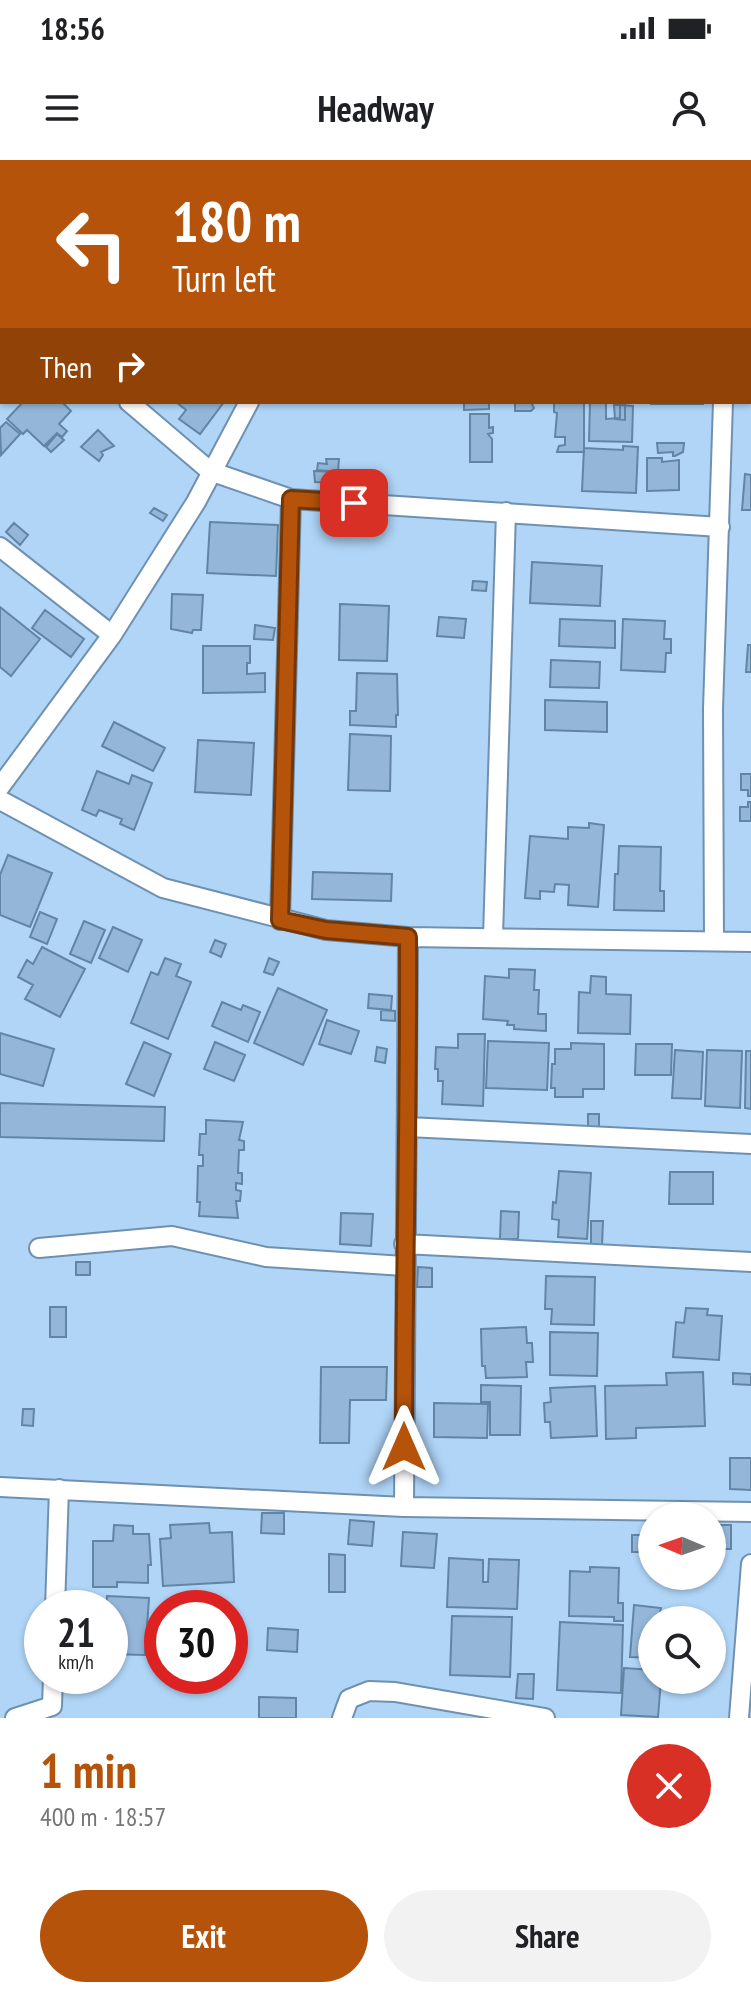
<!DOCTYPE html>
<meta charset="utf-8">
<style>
:root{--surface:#fff;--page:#f2f2f2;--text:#202124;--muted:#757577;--accent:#b45309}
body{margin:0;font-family:"PT Sans Narrow",sans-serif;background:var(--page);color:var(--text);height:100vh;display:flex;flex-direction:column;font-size:30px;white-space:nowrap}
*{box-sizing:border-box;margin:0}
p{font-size:26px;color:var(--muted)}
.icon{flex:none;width:44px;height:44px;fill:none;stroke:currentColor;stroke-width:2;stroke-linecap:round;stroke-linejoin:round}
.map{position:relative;height:1558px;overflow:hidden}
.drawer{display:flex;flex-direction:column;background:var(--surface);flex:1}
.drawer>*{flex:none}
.guide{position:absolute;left:0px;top:0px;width:752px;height:244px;box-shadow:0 2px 6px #0004;background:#b45309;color:#fff;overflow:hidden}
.needle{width:52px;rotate:272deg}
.controls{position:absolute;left:638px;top:1342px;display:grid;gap:16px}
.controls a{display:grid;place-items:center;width:88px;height:88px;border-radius:50%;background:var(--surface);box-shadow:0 2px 6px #0004;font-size:40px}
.speed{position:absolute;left:24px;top:1430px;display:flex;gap:16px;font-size:40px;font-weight:700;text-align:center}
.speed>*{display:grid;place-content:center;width:104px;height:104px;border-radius:50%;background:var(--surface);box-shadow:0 2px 6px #0004;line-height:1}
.speed small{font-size:20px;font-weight:400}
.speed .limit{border:12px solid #d22;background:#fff;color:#111}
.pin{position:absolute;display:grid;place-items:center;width:68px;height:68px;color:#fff;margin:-34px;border-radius:16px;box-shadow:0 4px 12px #0006}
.me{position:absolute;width:88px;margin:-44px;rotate:0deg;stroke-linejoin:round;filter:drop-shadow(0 0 6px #0008)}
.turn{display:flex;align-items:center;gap:28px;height:168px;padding:0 40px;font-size:36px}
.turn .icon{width:104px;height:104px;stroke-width:2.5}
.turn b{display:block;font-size:56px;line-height:68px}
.then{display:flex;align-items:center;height:76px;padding:0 40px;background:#0003;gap:16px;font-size:30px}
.round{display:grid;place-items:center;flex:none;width:84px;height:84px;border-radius:42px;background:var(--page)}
.summary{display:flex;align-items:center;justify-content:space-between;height:136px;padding:0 40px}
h1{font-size:48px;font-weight:800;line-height:60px;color:var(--accent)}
.action{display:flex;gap:16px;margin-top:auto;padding:16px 40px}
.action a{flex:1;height:92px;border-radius:48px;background:var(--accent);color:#fff;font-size:32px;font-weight:800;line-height:92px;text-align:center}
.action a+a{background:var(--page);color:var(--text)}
.status{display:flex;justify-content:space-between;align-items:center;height:56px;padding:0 40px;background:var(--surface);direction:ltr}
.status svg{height:22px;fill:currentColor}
header{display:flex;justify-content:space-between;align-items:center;height:104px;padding:0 40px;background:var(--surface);font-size:36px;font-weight:800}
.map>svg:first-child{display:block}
</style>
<div class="status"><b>18:56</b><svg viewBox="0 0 49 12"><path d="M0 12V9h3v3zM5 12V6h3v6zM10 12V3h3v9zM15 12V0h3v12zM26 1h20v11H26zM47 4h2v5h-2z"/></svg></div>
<header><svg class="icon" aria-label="menu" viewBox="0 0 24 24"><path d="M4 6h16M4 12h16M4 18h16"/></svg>Headway<svg class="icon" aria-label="person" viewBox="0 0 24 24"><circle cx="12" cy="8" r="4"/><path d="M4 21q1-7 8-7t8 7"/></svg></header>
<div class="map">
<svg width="751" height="1558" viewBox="0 0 751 1558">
<rect width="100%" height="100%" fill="#b0d5f7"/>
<!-- building -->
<path fill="#94b7d9" stroke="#6385a4" stroke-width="2" d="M368,0H419L368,2Z
M426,0H494L426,2Z
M23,242H62L71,251L59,264L67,271L62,277L57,273L44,286L27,270L23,274L7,259Z
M176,242H224L200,274L179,259L186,250Z
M464,242H489V249L464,250Z
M515,242H531L534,248L531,251H515Z
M554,242H584V292H557L559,286L565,285V277H555L557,253L554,252Z
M590,242H606V259L620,258V245L633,246L632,282L589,281Z
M651,242H703V244H651Z
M614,245H625V260L615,259Z
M470,254H489V268L493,267V273L488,274L492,279V302H470Z
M6,262L20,274L1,295L0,268Z
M98,270L114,286L101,292L103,295L99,301L81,287Z
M57,274L64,280L51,292L46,287Z
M657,283H684L683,292L675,296H673V292L658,293Z
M623,286L638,287L636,333L582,331L584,288L623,290Z
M647,298H662V302L679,300V330L647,331Z
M326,299H339L338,312L317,310L318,303L327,304Z
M314,311L336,312V323L315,322Z
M745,314L751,315V350H742Z
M154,348L167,355L163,361L150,353Z
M210,362L278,365L276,416L207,413Z
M14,363L28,375L20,385L6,372Z
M532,402L602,406L600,446L530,443Z
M473,421L487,422L486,431L472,430Z
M172,434L203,435L201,470H193L192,473L171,469Z
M340,444L389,446L387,501L339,500Z
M0,447L40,479L11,516L0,507Z
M45,450L84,479L71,497L32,468Z
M439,457L466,459L464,478L437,476Z
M560,459L615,461V488L559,486Z
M623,459L665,461L664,479H671V493H666L665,512L621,510Z
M255,465L275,468L273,480L254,479Z
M748,485H751V512H746Z
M203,486H250V503H247V514L265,513V532L203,533Z
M551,500L600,502L599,528L550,527Z
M357,513L397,514L398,555H396V567L350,565V551H356Z
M545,540L607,542V572L545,570Z
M114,562L165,588L153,611L102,586Z
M350,574L391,576L390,631L348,630Z
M198,580L254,583L251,635L195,632Z
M97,611L129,624L132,615L152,623L134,670L120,664L122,659L99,650L96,656L82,650Z
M741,614H751V636H748V630H741Z
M748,642H751V661H740V647H748Z
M589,663L604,665L598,747L568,745L569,725L555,724L554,732L540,731V739L525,738L530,676L568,679V667L589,668Z
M619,686L661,687L660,731H664V751L614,750L615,714H618Z
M8,695L52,713L30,767L0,755V715Z
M313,712L392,714L391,741L312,739Z
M40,752L57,759L47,784L30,777Z
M84,761L105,770L91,803L70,794Z
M113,767L142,780L128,812L99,798Z
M215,780L226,784L221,797L210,792Z
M42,787L85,809L60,857L25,839L33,825L18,817L27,800L33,804Z
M165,798L181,804L176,816L191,822L168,879L131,863L151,812L158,815Z
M269,798L279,802L273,815L264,812Z
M509,809L535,810L534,830H539L538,854H546V871L514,869V865H507L508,861L483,859L485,816L509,818Z
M591,816L606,817V834L631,835L630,874L578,873L579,832L590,833Z
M278,828L327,850L303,905L254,883Z
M369,834L392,836L391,850L368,848Z
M222,842L241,850L243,845L260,852L248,882L212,866Z
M381,850L395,851V861L381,860Z
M327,860L359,871L351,894L319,884Z
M0,873L54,889L43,926L0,914Z
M458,874H485L483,946L442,944L443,921H438V909H435L436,887L458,888Z
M488,881L549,883L547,930L486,928Z
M144,882L171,894L154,936L126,924Z
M215,882L245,895L234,921L204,909Z
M571,883L604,884V929H583V937H555V928H551L552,904H555V889H571Z
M636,884H672L671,915H635Z
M377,887L387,889L385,903L375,901Z
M675,890L703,892L701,939L672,938Z
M707,890L742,891L740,948L705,946Z
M746,891H751V949L745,948Z
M0,943L165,947L164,981L0,977Z
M588,954H599V971H588Z
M206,960L243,962L239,980L244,981V990H239L238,1013H242V1024L236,1023V1030L241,1031L240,1041H236L238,1058L199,1056L200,1042H197L198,1006H203V995H199L200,974H206Z
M559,1011L591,1013L587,1079L558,1077L559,1060L552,1059L553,1042L556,1043Z
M670,1012H713V1044H669Z
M501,1051L519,1052L518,1079H500Z
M341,1053L373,1054L371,1086L340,1084Z
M591,1061H603L602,1086H591Z
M76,1102H90V1115H76Z
M418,1107L432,1108V1127H417Z
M546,1116L595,1117L594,1165L551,1164L552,1149H545Z
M50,1147H66V1177H50Z
M686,1148L708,1149L707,1155L722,1156L719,1200L673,1197L676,1162L684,1163Z
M526,1167L527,1183H532L533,1202H526L527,1217L486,1218L485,1206H482L481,1169Z
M550,1172L598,1173L597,1216L550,1215Z
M321,1207H387L386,1240H350L349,1283H320Z
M703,1212L705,1266L636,1268V1278L606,1279L605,1226L667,1225L666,1213Z
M733,1213L751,1214V1225L733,1224Z
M481,1225L521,1226L520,1275H490V1242H481Z
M595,1226L597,1276L551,1278L550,1262H545L544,1243L551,1242L550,1228Z
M434,1243L488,1244L487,1278L434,1277Z
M23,1249H34L33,1266L22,1265Z
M730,1298H751V1330L730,1329Z
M262,1353H284V1374L261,1373Z
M350,1360L374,1362L372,1386L348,1384Z
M209,1363L210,1373L232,1372L234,1422L163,1426L160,1379L171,1378L170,1365Z
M114,1365L133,1366V1374H149L151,1405H148V1423L117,1422V1427H93V1381H113Z
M712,1365H731V1389H712Z
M403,1372L437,1374L434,1408L401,1406Z
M632,1375H652V1392H632Z
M329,1394L345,1395V1432H329Z
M449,1398L483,1400V1422H488L489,1399L519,1400L517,1449L447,1447Z
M590,1407L619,1408L618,1443H623V1461H614V1457L569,1456L570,1411L590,1412Z
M107,1436L149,1438L145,1495L110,1494V1448H106Z
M634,1445L661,1448L660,1452L680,1453L679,1460H652V1498L630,1497Z
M452,1456L512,1457L510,1517L450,1515Z
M560,1462L623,1465L621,1533L557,1530Z
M268,1468L298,1470L297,1492L267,1490Z
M624,1508L652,1510V1520H661L658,1557L621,1555Z
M518,1514H534L533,1539L516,1538Z
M259,1537L296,1538V1558H259Z"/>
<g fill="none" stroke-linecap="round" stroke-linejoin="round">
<defs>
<path id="street" d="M322,2V0
M525,2V0
M729,2V0
M750,146H751
M0,227L2,225
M129,242L210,311L291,339L720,367
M0,387L112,475
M0,627L112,475L196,342L249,242
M0,640L163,728L326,770L408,777L751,782
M280,760L291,339
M493,777L506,352
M714,780L713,549L723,242
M408,967L751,984
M404,1084L751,1102
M39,1088L172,1076L266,1097L404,1106
M0,1327L404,1347L751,1352
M404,1347L408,777
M55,1448L59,1329
M15,1558L52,1546L53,1516
M342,1558L349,1539L369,1531L395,1532L545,1558
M739,1558L751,1404"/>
</defs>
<!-- street casing -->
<use href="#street" stroke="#6f91b1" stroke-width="22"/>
<!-- street -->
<use href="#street" stroke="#fff" stroke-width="18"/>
</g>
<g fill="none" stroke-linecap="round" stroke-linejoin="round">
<defs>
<path id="route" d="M354,343L291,339L280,760L326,770L408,777C409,947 404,1117 404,1287"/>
</defs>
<!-- route casing -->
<use href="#route" stroke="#753606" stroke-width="20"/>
<!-- route -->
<use href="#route" stroke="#b45309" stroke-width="14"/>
</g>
</svg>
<div class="controls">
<a><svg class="needle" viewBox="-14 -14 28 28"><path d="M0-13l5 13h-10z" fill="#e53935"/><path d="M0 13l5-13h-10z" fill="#757577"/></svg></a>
<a><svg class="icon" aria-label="search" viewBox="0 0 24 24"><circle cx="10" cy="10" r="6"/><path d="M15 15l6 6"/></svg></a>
</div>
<div class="speed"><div>21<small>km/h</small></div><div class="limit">30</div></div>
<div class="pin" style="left:354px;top:343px;background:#d93025"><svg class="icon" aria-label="arrive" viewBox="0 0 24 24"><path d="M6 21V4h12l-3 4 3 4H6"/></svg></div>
<svg class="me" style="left:404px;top:1287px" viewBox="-20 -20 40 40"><path d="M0-17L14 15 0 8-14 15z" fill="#b45309" stroke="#fff" stroke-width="4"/></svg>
<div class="guide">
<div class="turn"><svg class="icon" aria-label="left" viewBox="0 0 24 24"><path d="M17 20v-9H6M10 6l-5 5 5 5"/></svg><div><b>180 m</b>Turn left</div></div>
<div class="then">Then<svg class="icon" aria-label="right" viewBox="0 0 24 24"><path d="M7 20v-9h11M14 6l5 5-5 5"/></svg></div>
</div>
</div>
<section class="drawer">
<div class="summary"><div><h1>1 min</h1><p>400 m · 18:57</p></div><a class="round" style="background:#d93025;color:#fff"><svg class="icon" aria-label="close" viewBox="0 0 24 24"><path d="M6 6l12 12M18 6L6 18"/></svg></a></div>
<div class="action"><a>Exit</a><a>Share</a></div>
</section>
